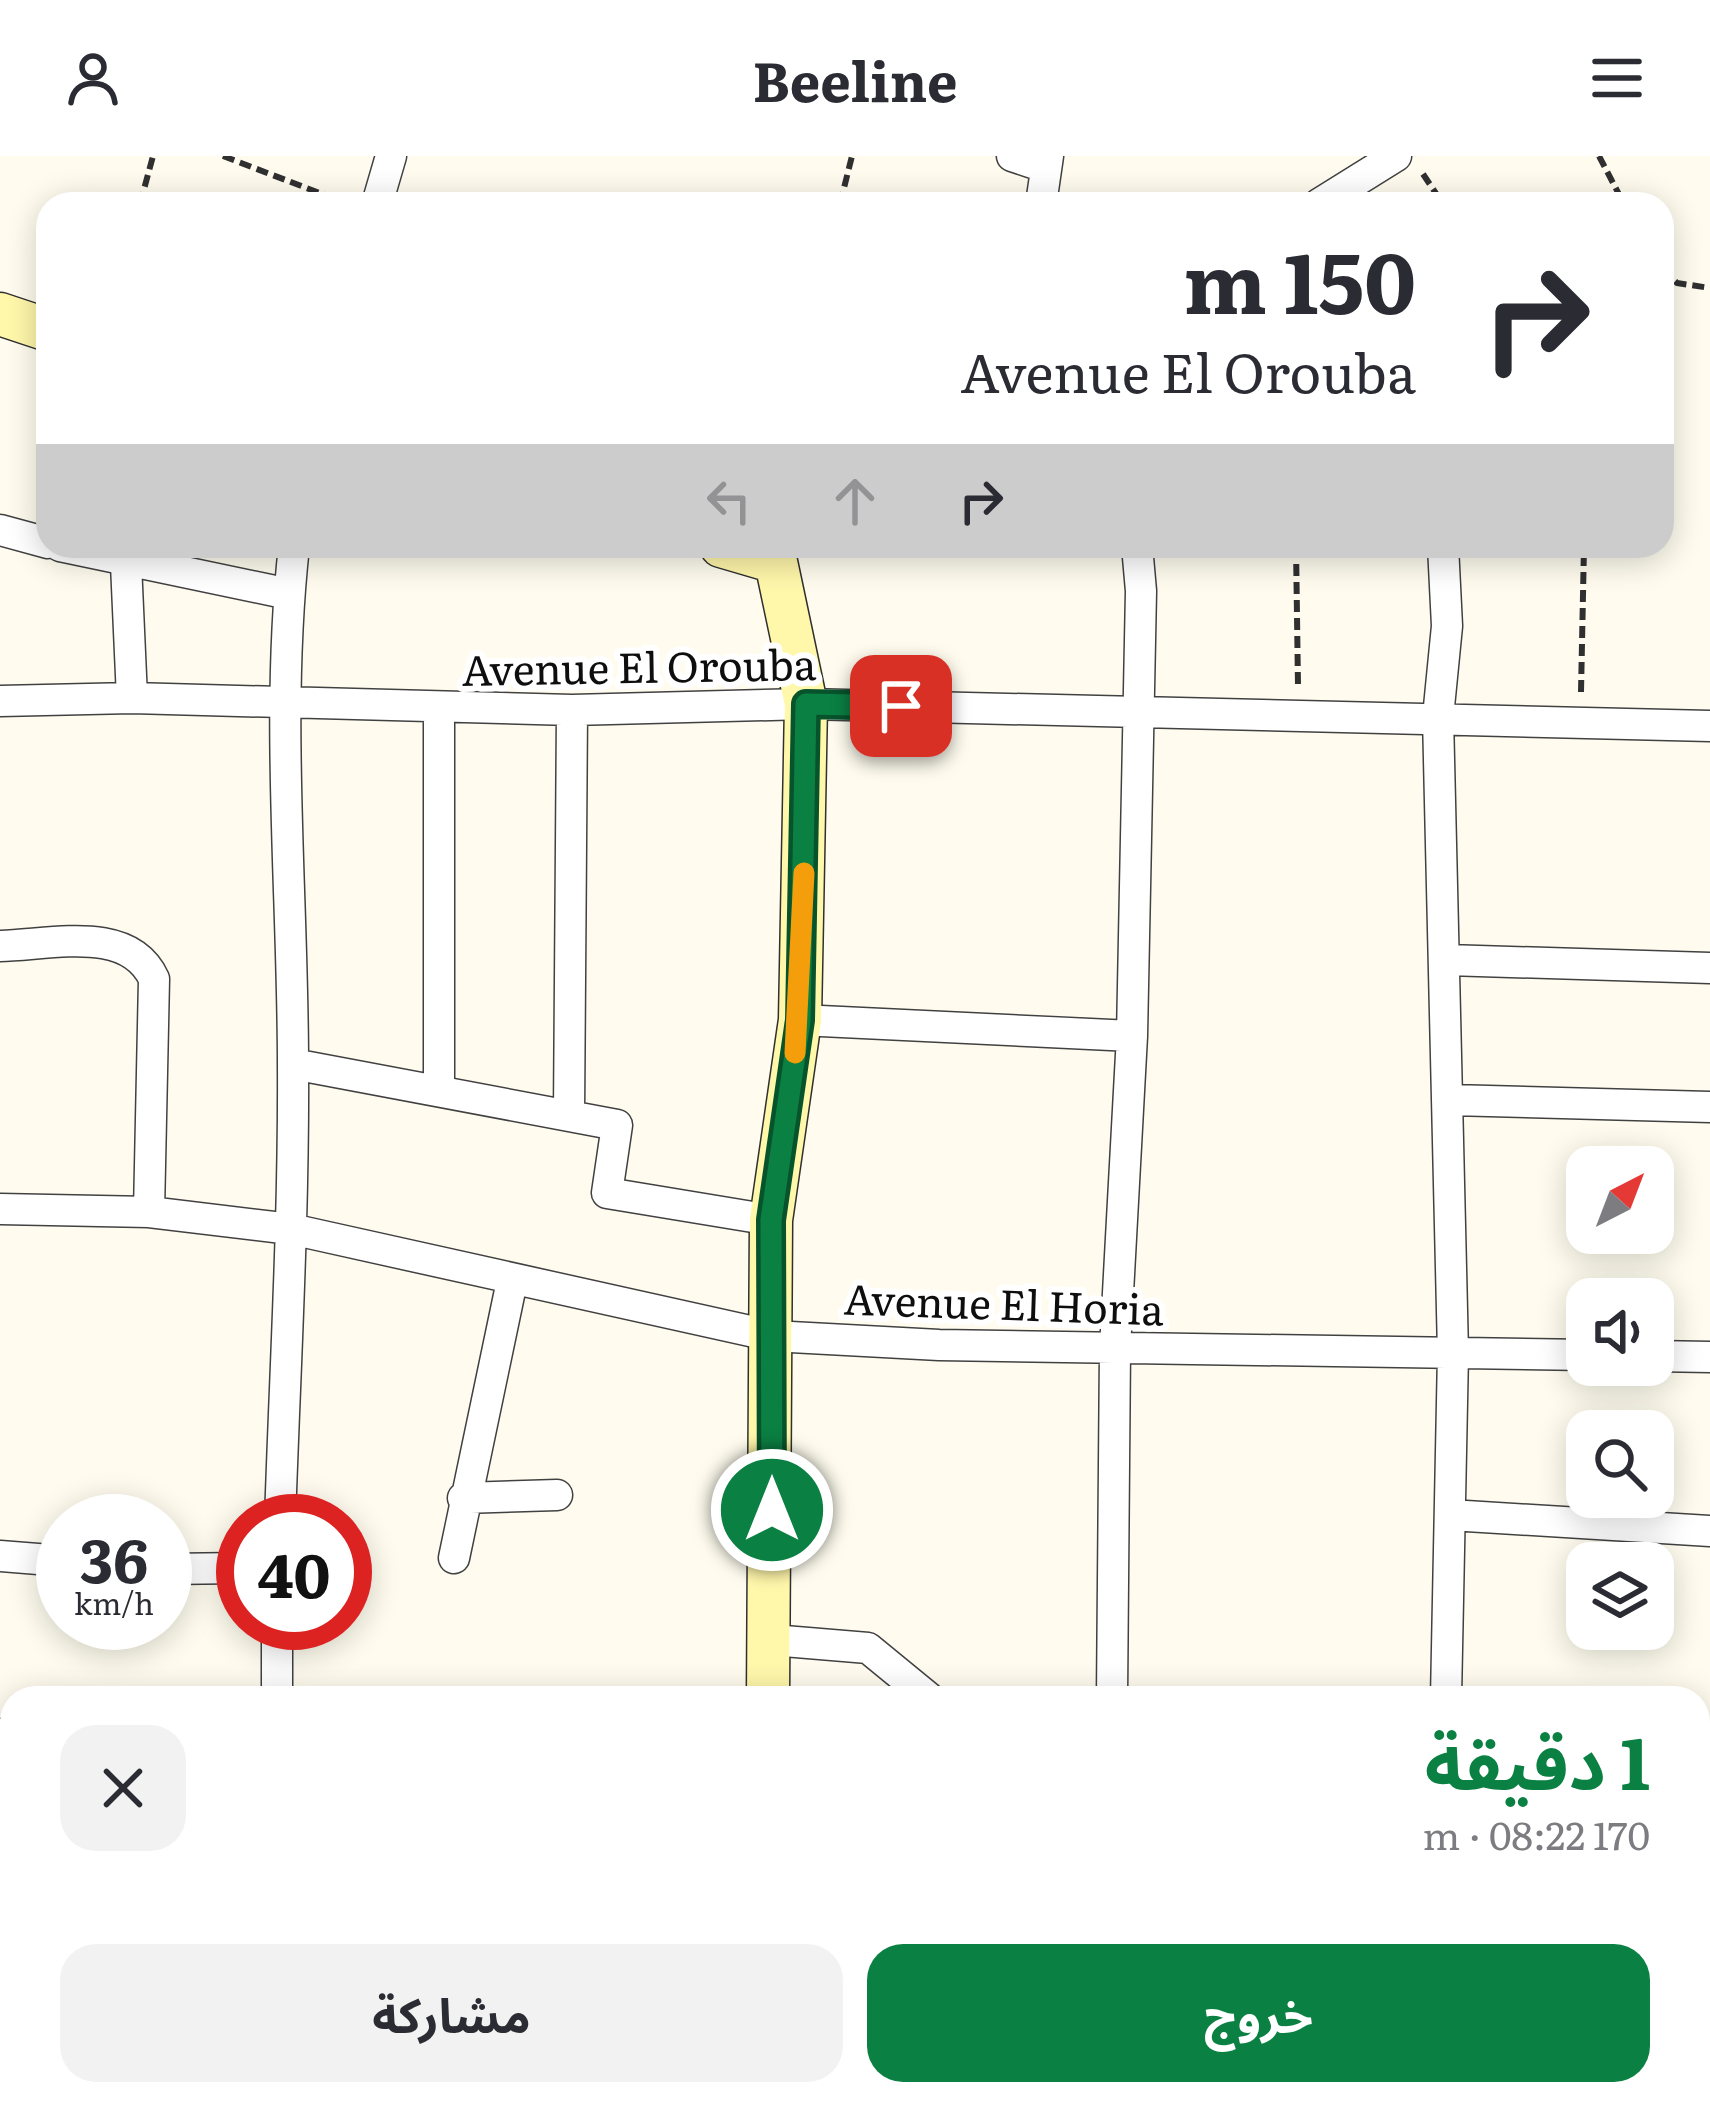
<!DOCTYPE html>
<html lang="ar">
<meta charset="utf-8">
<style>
:root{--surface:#fff;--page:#f2f2f3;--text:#2b2b33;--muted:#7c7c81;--accent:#0b8043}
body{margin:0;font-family:Literata,"Noto Sans Arabic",serif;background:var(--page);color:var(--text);direction:rtl;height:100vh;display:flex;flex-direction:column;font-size:45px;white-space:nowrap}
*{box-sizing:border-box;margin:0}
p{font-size:39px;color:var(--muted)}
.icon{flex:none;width:66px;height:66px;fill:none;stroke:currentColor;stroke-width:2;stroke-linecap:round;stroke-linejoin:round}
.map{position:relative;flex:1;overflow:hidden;direction:ltr}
.details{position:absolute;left:0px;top:1530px;width:1710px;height:420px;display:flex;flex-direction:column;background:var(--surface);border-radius:36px 36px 0 0;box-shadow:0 6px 30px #0003;direction:rtl}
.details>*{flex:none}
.top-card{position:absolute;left:36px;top:36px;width:1638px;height:366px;border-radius:36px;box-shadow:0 6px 30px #0003;direction:rtl;background:#fff;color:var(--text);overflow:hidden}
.needle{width:78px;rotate:42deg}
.controls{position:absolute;left:1566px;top:990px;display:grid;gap:24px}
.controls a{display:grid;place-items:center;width:108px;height:108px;border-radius:24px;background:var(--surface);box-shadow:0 6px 30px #0003;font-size:60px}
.speed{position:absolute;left:36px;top:1338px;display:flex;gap:24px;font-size:60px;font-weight:700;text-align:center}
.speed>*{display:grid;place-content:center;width:156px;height:156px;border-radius:50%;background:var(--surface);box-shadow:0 6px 30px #0003;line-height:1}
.speed small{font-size:30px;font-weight:400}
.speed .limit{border:18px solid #d22;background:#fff;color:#111}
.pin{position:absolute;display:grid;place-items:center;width:102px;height:102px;color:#fff;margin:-51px;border-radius:24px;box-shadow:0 6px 18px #0006}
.me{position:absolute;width:132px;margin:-66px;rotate:0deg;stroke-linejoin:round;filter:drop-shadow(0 0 9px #0008)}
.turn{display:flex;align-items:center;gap:42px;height:252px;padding:0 60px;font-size:54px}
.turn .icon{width:156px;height:156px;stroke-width:2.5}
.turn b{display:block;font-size:84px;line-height:102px}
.lanes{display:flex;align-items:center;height:114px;padding:0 60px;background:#0003;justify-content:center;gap:60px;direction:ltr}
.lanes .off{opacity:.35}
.round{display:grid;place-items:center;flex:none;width:126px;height:126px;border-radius:36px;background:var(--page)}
.headline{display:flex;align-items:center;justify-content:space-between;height:204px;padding:0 60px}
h1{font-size:72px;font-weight:700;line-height:90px;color:var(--accent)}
.button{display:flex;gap:24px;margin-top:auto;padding:24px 60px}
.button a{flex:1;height:138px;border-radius:36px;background:var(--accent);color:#fff;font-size:48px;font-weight:700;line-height:138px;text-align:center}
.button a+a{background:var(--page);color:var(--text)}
header{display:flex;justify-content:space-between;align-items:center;height:156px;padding:0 60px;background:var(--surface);font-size:54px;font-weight:700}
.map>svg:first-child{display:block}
</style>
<header><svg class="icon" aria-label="menu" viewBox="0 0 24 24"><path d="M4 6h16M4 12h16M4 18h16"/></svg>Beeline<svg class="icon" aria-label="person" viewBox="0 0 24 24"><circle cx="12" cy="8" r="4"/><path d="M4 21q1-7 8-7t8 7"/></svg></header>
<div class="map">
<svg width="1710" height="1950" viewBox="0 0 1710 1950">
<rect width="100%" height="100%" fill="#fffcef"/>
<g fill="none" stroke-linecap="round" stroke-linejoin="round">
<defs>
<path id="street" d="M1012,0L1045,11
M377,48L391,0
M1041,48L1048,0
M1319,48L1396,0
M0,374L48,387
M60,390L289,438
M1443,390L1447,470L1438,561L1453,1197L1446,1542
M126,408L132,542
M0,545L132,542L572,554L806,548L1710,570
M0,790C51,789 129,768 154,823L149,1056
M1447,804L1710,812
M800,864L1132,880
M293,908L617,969L607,1037L771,1064
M439,933V553
M1451,944L1710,951
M569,958L572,554
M0,1053L149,1056L291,1073L772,1180L939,1189L1587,1199
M1653,1200L1710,1201
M463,1342L557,1339
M1450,1359L1710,1375
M280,1365C285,1213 294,1061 293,909C293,736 275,562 294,390
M0,1400L63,1405
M454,1402L512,1125
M165,1413L243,1412
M772,1484L868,1492L929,1542
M277,1542V1467
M1112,1542L1115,1192L1132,880L1141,435L1137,390
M0,1578H12
M1698,1706H1710
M0,1781L12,1779
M1106,1938V1950
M36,1950L125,1938
M265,1950V1938"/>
<path id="secondary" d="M0,158L48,174
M721,390L776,406L806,548L800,864L771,1064L768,1542
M751,1938V1950"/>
</defs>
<!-- street casing -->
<use href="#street" stroke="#414141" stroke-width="33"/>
<!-- secondary casing -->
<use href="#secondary" stroke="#303030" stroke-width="45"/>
<!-- path -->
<path stroke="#303030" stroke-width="6" stroke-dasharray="12 6" stroke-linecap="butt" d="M223,0L343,46
M1599,0L1624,48
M1423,18L1443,48
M140,48L153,0
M840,48L852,0
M1662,113L1677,127L1710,132
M1296,390L1298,530
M1581,536L1584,390"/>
<!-- street -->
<use href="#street" stroke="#fff" stroke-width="30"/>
<!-- secondary -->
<use href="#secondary" stroke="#fff7aa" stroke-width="42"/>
</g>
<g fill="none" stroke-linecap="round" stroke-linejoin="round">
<defs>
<path id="route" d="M772,1354L771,1064L800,864L806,548L901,550"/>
</defs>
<!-- route casing -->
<use href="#route" stroke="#07532c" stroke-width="30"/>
<!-- route -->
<use href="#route" stroke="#0b8043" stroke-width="21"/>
<!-- slow -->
<path stroke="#f59e0b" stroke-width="21" d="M795,897L804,717"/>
</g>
<g text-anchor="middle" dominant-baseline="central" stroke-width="12" stroke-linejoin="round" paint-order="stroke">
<!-- street labels -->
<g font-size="42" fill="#0e0e0e" stroke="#fff">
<text transform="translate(639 509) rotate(-1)">Avenue El Orouba</text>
<text transform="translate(1004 1146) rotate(2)">Avenue El Horia</text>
</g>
</g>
</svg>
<div class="controls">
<a><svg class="needle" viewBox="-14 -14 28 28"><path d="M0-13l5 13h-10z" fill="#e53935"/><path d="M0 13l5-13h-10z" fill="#7c7c81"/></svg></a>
<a><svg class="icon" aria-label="sound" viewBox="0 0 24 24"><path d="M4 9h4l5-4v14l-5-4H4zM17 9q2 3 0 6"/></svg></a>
<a><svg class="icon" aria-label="search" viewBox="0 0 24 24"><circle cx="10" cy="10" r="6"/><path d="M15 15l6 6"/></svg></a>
<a><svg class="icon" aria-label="layers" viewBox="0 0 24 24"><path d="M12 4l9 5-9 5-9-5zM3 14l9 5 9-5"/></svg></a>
</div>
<div class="speed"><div>36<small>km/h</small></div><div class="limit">40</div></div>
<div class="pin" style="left:901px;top:550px;background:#d93025"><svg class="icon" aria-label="arrive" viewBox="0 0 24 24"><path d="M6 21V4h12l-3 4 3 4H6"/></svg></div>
<svg class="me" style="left:772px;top:1354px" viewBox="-20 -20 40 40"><circle r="17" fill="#0b8043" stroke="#fff" stroke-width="3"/><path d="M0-11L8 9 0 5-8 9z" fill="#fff"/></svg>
<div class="top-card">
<div class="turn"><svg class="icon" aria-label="right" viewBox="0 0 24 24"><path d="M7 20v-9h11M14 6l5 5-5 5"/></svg><div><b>150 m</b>Avenue El Orouba</div></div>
<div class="lanes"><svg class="icon off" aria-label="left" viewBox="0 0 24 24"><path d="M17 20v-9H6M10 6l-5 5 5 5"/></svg><svg class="icon off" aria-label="ahead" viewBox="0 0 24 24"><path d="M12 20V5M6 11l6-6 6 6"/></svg><svg class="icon" aria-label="right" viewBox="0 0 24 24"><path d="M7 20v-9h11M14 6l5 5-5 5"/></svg></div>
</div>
<section class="details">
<div class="headline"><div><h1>1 دقيقة</h1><p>170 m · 08:22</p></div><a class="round"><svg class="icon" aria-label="close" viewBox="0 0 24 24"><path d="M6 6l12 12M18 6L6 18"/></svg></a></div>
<div class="button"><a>خروج</a><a>مشاركة</a></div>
</section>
</div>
